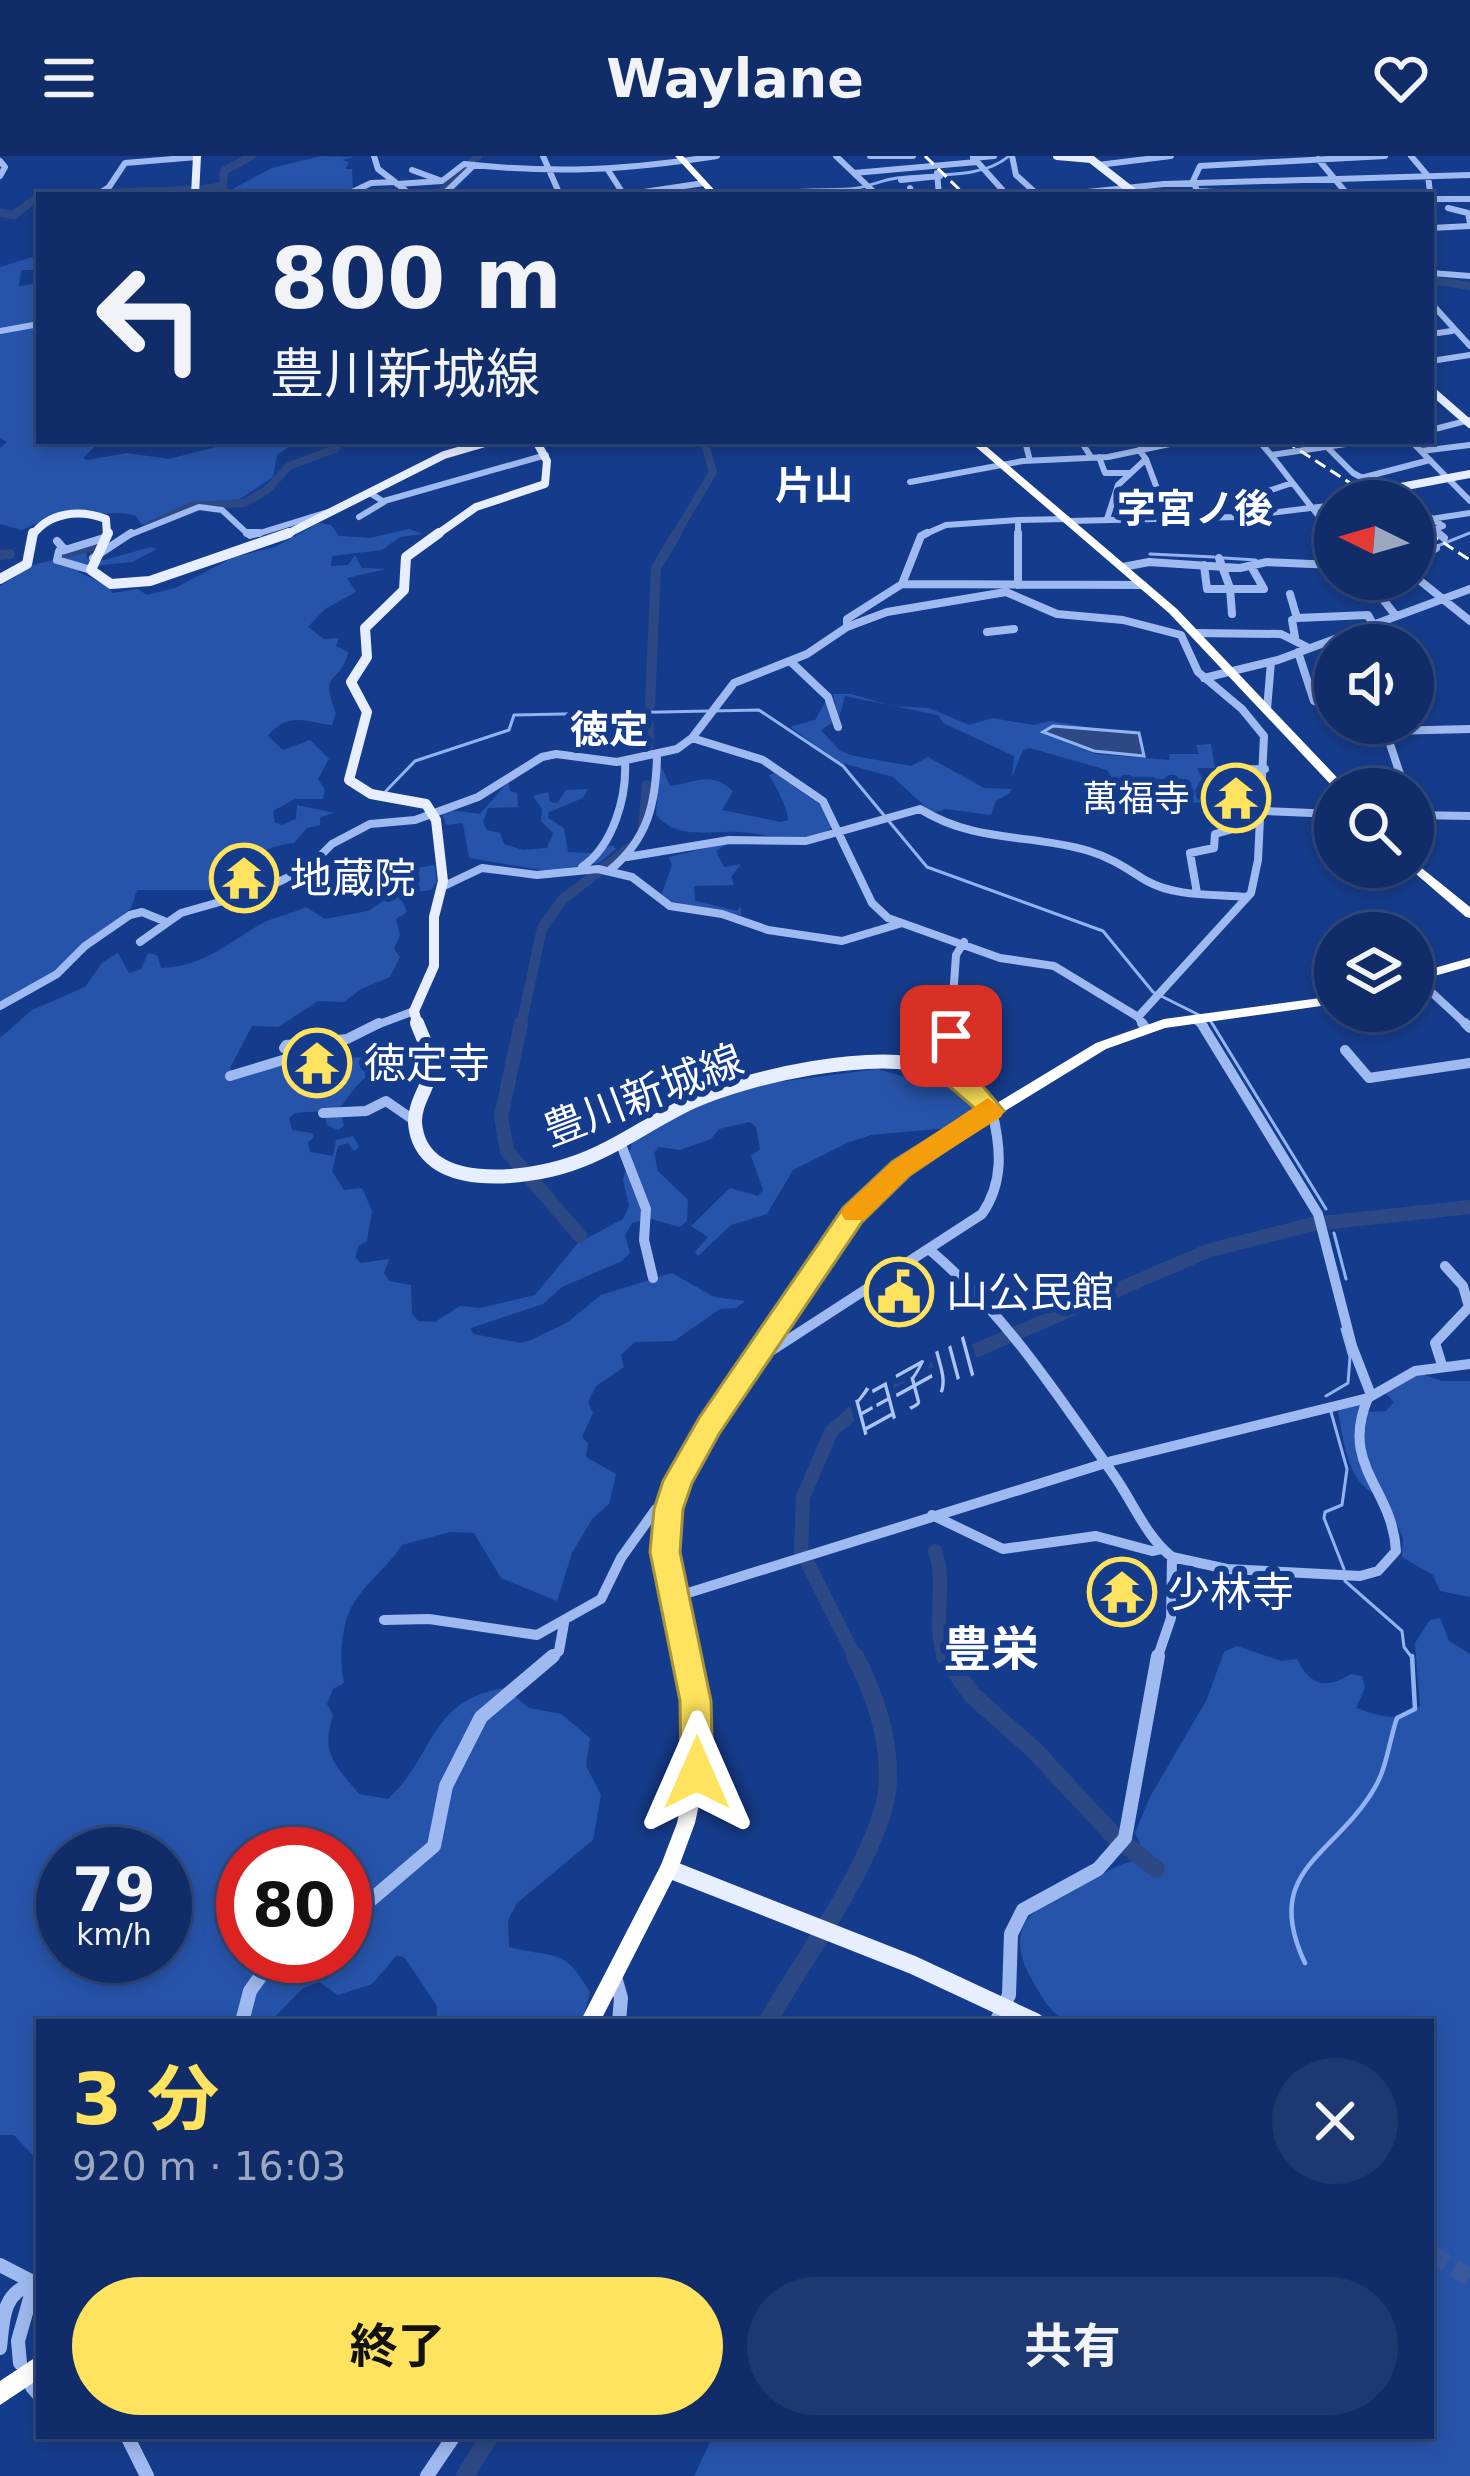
<!DOCTYPE html>
<html lang="ja">
<meta charset="utf-8">
<style>
:root{--surface:#102d69;--page:#1e3971;--text:#f1f3f6;--muted:#9ca8c0;--line:#30497d;--accent:#ffe25d}
body{margin:0;font-family:"DejaVu Sans","Noto Sans JP",sans-serif;background:var(--page);color:var(--text);height:100vh;display:flex;flex-direction:column;font-size:45px;white-space:nowrap}
*{box-sizing:border-box;margin:0}
p{font-size:39px;color:var(--muted)}
.icon{flex:none;width:66px;height:66px;fill:none;stroke:currentColor;stroke-width:2;stroke-linecap:round;stroke-linejoin:round}
.map{position:relative;flex:1;overflow:hidden}
.sheet{position:absolute;left:36px;top:1863px;width:1398px;height:420px;display:flex;flex-direction:column;background:var(--surface);border-radius:0px;box-shadow:0 6px 18px #0003,0 0 0 3px var(--line)}
.sheet>*{flex:none}
.banner{position:absolute;left:36px;top:36px;width:1398px;height:252px;border-radius:0px;box-shadow:0 6px 18px #0003,0 0 0 3px var(--line);background:#102d69;color:var(--text);overflow:hidden}
.needle{width:78px;rotate:275deg}
.controls{position:absolute;left:1314px;top:324px;display:grid;gap:24px}
.controls a{display:grid;place-items:center;width:120px;height:120px;border-radius:50%;background:var(--surface);box-shadow:0 6px 18px #0003,0 0 0 3px var(--line);font-size:60px}
.speed{position:absolute;left:36px;top:1671px;display:flex;gap:24px;font-size:60px;font-weight:700;text-align:center}
.speed>*{display:grid;place-content:center;width:156px;height:156px;border-radius:50%;background:var(--surface);box-shadow:0 6px 18px #0003,0 0 0 3px var(--line);line-height:1}
.speed small{font-size:30px;font-weight:400}
.speed .limit{border:18px solid #d22;background:#fff;color:#111}
.pin{position:absolute;display:grid;place-items:center;width:102px;height:102px;color:#fff;margin:-51px;border-radius:24px;box-shadow:0 6px 18px #0006}
.me{position:absolute;width:132px;margin:-66px;rotate:0deg;stroke-linejoin:round;filter:drop-shadow(0 0 9px #0008)}
.turn{display:flex;align-items:center;gap:42px;height:252px;padding:0 36px;font-size:54px}
.turn .icon{width:156px;height:156px;stroke-width:2.5}
.turn b{display:block;font-size:84px;line-height:102px}
.round{display:grid;place-items:center;flex:none;width:126px;height:126px;border-radius:63px;background:var(--page)}
.summary{display:flex;align-items:center;justify-content:space-between;height:204px;padding:0 36px}
h1{font-size:72px;font-weight:700;line-height:90px;color:var(--accent)}
.cta{display:flex;gap:24px;margin-top:auto;padding:24px 36px}
.cta a{flex:1;height:138px;border-radius:72px;background:var(--accent);color:#111;font-size:48px;font-weight:700;line-height:138px;text-align:center}
.cta a+a{background:var(--page);color:var(--text)}
header{display:flex;justify-content:space-between;align-items:center;height:156px;padding:0 36px;background:var(--surface);font-size:54px;font-weight:700}
.map>svg:first-child{display:block}
</style>
<header><svg class="icon" aria-label="menu" viewBox="0 0 24 24"><path d="M4 6h16M4 12h16M4 18h16"/></svg>Waylane<svg class="icon" aria-label="heart" viewBox="0 0 24 24"><path d="M12 20l-8-8c-3-5 5-10 8-4 3-6 11-1 8 4z"/></svg></header>
<div class="map">
<svg width="1470" height="2320" viewBox="0 0 1470 2320">
<rect width="100%" height="100%" fill="#153c8c"/>
<!-- green -->
<path fill="#2754ab" fill-rule="evenodd" d="M321,0L354,1L342,4L349,6L345,13H352L353,33L345,39H221L272,12Z
M39,99V114H21L19,130L39,127V285H100L83,302L87,304L127,297L169,303L239,285H297L277,299L273,321L238,344L186,349L142,369L136,360C108,350 78,369 58,357L22,374L0,368V292L7,286L0,282V111Z
M319,367L331,369L339,380L370,382L409,373L423,378L400,381L382,394L332,400L331,410L348,409L355,399L362,412L386,413L347,422L356,436L325,453L308,471L324,483L339,482L336,490L348,496C341,531 318,511 336,557L332,569C313,568 288,553 268,580L283,594L310,584L329,603L318,623L325,634L323,643H295L273,655L275,666L282,669L296,663L297,649L335,657L320,661V669L307,672L294,687C273,688 256,700 237,707L232,727L238,731L231,734H137L131,752L86,795L13,842L0,845V430L33,409L86,396L87,403L101,405L151,391L157,393L132,406L83,411L78,416L110,431L112,437L138,433L147,439L175,432L234,401L275,391Z
M833,538H851L892,550L929,552L969,569L992,562L1033,569L1050,565L1112,575L1056,569L1040,576L1095,598L1170,604L1169,598H1199L1196,589L1211,588L1215,612H1197L1202,622L1195,635L1197,643L1205,646L1159,650L1152,636L1114,626L1107,614L1030,592L1023,594L1012,621L1014,600L943,567L938,559L845,540L839,562Z
M826,545L833,566L821,574L840,595L854,600L911,610L928,601L984,632L1011,633L1010,637L996,645L991,659L946,653L932,657L893,621L838,606L790,571L815,564Z
M660,608L670,630C696,627 709,614 733,635L722,654L781,666L788,664C788,652 775,629 769,619L775,617L826,653L833,670C807,692 772,678 740,676C710,674 679,685 656,659Z
M508,626L510,635L517,637L518,651L488,652L483,666L487,674L500,677L504,688L523,694L547,692L553,677L541,665L542,653L533,640L548,636L550,646L557,647L566,634L588,633L583,642L549,656L548,662L564,672L568,696L591,697L612,689L616,693L599,707L547,715L469,702L463,667L446,669L442,658L450,654L480,658Z
M731,686L716,695L724,711L741,708L731,721L734,729L694,730L695,745L737,755L741,750V759L660,743L672,709L669,701Z
M434,709L437,725L431,734L414,736L402,745L407,756L396,763L400,779L394,793L400,801L390,821L361,833L344,846L318,845L278,871L252,870L230,912L235,919L301,901L306,913L325,923L343,905L336,895L341,894L350,902L376,900L380,908L395,911C365,914 357,929 340,952L344,970L338,974L327,969L324,955L295,957L289,962L292,974L312,977L314,982L308,986L310,996L333,1000L336,984L353,980L359,991L354,995L348,987L338,990L332,1015L344,1034L362,1032L372,1055L367,1085L359,1089L355,1101L361,1107L389,1103L384,1117L389,1125L411,1129L412,1158L418,1165L435,1166L460,1150L480,1152L535,1139L578,1087L623,1063L629,1050L623,1024L632,987L691,950L764,928L877,913L905,921L970,922L978,953L947,972L871,979L847,987L793,1014L767,1058L731,1069L698,1100L695,1096L708,1081L691,1070L730,1032L758,1040L763,1034L751,1000L760,993L756,971L750,966L719,973L711,983L680,994L659,991L654,997L658,1015L688,1044L687,1065L680,1071L651,1063L632,1067L625,1079L630,1097L622,1105L562,1131L543,1148L471,1172L473,1178L521,1187L531,1184L568,1166L601,1139L672,1117L714,1141L745,1145L736,1152L720,1153L674,1185L635,1186L621,1199L624,1211L596,1230L588,1246L593,1257L582,1281L588,1287L586,1301L616,1318L609,1348L592,1363L572,1397L557,1445L501,1422L474,1377L450,1376L402,1389C388,1411 364,1428 352,1450C341,1469 339,1506 344,1527L333,1533L327,1548L333,1559C321,1599 334,1607 359,1638L388,1643C436,1599 428,1544 505,1532L529,1552L561,1558L590,1582L586,1610L601,1639L593,1684L517,1747L508,1764L509,1791C555,1803 563,1790 590,1836L582,1866H437V1850L405,1802L397,1799L372,1828L338,1839L319,1826L303,1832L270,1866H39V2006L14,1979H0V882L32,854L85,831L103,806L118,797L129,817L141,813L148,797L157,799L161,812C202,811 226,789 259,769C273,761 291,758 306,751L325,763L368,755L419,721L416,712ZM63,1698H165V1800H63ZM243,1698H345V1800H243Z
M1415,1216L1442,1225H1470V1441L1440,1435L1433,1419L1402,1401L1403,1382L1385,1342C1348,1333 1344,1288 1338,1255L1356,1245L1368,1256L1386,1255L1394,1246L1385,1237Z
M1440,1462L1449,1485L1470,1498V2320H694L713,2280H1431V1866H1068C1049,1856 1043,1842 1032,1824C998,1764 1043,1746 1090,1724C1113,1714 1115,1708 1140,1704L1141,1690L1135,1677L1150,1641L1207,1543L1224,1496L1237,1490L1281,1505L1297,1503C1311,1531 1326,1533 1351,1518L1362,1520L1365,1532L1356,1552C1383,1561 1396,1567 1420,1550L1415,1487L1430,1464Z"/>
<!-- water -->
<path fill="#2d4985" stroke="#91b3f2" stroke-width="3" d="M1053,570L1139,577L1144,600L1094,595L1043,576Z"/>
<g fill="none" stroke-linecap="round" stroke-linejoin="round">
<!-- stream-far1 -->
<path stroke="#91b3f2" stroke-width="3" d="M774,39C806,31 820,35 850,33C866,32 881,24 897,22C931,17 982,24 1009,0
M1435,391L1470,377
M1150,398L1214,401
M1224,402L1256,404
M386,635L415,605L509,574L514,559L759,554L843,610L927,711L1103,775L1153,836L1201,860
M1210,864L1326,1053
M1330,1061L1331,1070
M1334,1077L1346,1123
M1326,1240L1348,1227L1350,1201L1342,1173
M1331,1256L1347,1313L1342,1349L1325,1356L1324,1362L1344,1413
M1345,1425L1402,1475L1404,1491L1413,1503"/>
<!-- stream -->
<path stroke="#91b3f2" stroke-width="4.5" d="M1305,1807C1261,1714 1334,1701 1374,1633C1387,1612 1389,1585 1397,1562L1415,1553L1412,1500"/>
<!-- river-far3 -->
<path stroke="#2d4985" stroke-width="8" d="M199,34L223,30L224,15L251,0
M41,39L189,34
M438,39L478,0
M0,57L14,59L32,45
M1431,124L1470,130
M148,370L191,350L244,347L267,334L289,310L335,293L341,285
M675,380L713,316L704,285"/>
<!-- river-far2 -->
<path stroke="#2d4985" stroke-width="10" d="M63,398L92,390
M0,399L10,398
M650,549L656,412L677,377
M648,595L649,569
M643,672L647,629
M521,870L542,772L562,744L632,690"/>
<!-- river-far1 -->
<path stroke="#2d4985" stroke-width="14" d="M521,867L501,961L507,995L580,1080
M935,1395C948,1431 930,1469 946,1503
M856,1503L801,1394L803,1341L831,1276L863,1248L912,1222L1210,1094L1313,1068L1470,1051"/>
<!-- river -->
<path stroke="#2d4985" stroke-width="18" d="M945,1500L971,1538L1033,1593L1116,1682
M1126,1689L1156,1713
M767,1866C801,1807 886,1690 888,1625C889,1579 875,1540 855,1500
M465,2320L490,2280"/>
<!-- major-tunnel -->
<path stroke="#38599d" stroke-width="18" stroke-dasharray="18 9" stroke-linecap="butt" d="M1431,2098L1470,2122"/>
<!-- minor-far3 -->
<path stroke="#9fbaf0" stroke-width="6" d="M374,0L378,13L395,26
M543,0L560,39
M836,0L877,39
M870,0H913
M1012,0L1016,19L1038,39
M1411,0L1428,20L1431,44
M973,1L1007,39
M973,2L994,0
M1318,3L1348,39
M0,5L5,11L0,20
M1098,9L1171,0
M412,14L442,25
M608,14L624,39L704,27
M854,17L977,6
M937,17L939,39
M901,24L940,20
M397,28L442,25L464,8C557,18 625,14 717,0
M910,32L913,39
M1197,35L1267,39
M97,39L109,31L125,7L197,1
M346,39L371,27L395,26L411,39
M443,39L474,9
M1059,39L1164,28L1470,19
M1199,39L1193,25L1200,10L1385,0
M1433,43H1469
M1448,52L1468,57L1470,67
M1431,72L1470,70
M1431,117L1470,120
M1431,147L1470,190
M0,175L39,168
M1431,178L1452,175
M1431,205L1470,199
M1431,274L1470,264
M1025,285L1030,305
M1259,285L1271,299L1366,285
M1411,285L1470,345
M1323,287L1353,317L1406,345
M1421,295L1470,289
M1271,299L1334,380
M1091,301L1084,290L1093,285
M1099,301L1105,317H1128
M1146,303L1168,362
M1361,322L1430,304
M910,326L1023,305L1108,301L1184,285
M384,345L546,299
M1413,350L1443,370L1433,374L1442,380
M359,361L384,346L370,337
M1238,361L1235,346L1292,327
M1107,363L1118,329L1146,303L1139,294
M1431,363L1470,357
M1070,365L1238,361L1335,349
M1413,376L1419,380
M127,380L199,351L222,354L250,380L331,355
M921,380L946,369L1018,364
M1018,380V364L1067,363"/>
<!-- minor-far2 -->
<path stroke="#9fbaf0" stroke-width="8" d="M247,377H259
M1018,377V429
M1331,377L1335,382
M1438,377L1444,382
M57,385L65,394L59,395L57,404L91,414
M65,394L107,381
M93,402L131,377
M1219,402L1230,432L1232,458
M1413,406L1436,392L1415,377
M1204,409L1207,433H1264L1251,410
M1123,411L1149,406L1240,412L1267,406L1335,409
M1413,419L1470,465
M1367,423L1396,460
M902,428L1143,429
M1290,438L1297,462L1292,464L1295,481
M1297,462L1368,459L1384,489
M847,470V463L902,428L921,380L927,377
M987,476L1014,473
M1195,477L1281,478L1309,492
M1298,496L1314,545L1335,549
M790,505L828,541L838,571
M1204,522L1278,504L1470,433
M1267,553L1271,506
M1383,567L1405,633
M1387,575L1470,573
M692,582L763,604L823,645L872,747L888,762L1000,802L1054,810L1138,861L1144,870
M1220,614L1265,613
M1413,659L1470,660
M627,701L729,684L806,685L920,653C977,688 1029,677 1089,695C1112,702 1127,713 1147,725C1175,741 1215,738 1247,741
M582,711C613,690 627,641 625,605
M610,714C648,683 656,647 657,599
M442,731L482,712L537,719L598,713L632,721L670,750L722,758L768,774L842,785L899,768
M1197,737L1190,697L1214,692L1215,678L1233,673L1240,654L1335,658
M140,786L181,757L258,735L307,713L332,688L370,668L415,664L478,641L542,601L556,598L617,606L677,593L692,582L734,527L807,498L847,471L887,456L1006,436L1057,458L1123,464L1181,479L1198,516L1242,553L1264,580L1258,704L1251,737L1138,861
M1415,821L1468,870
M0,850L57,818L85,790L130,759L142,756L164,765
M1194,863L1204,870
M374,870L414,855
M951,870L956,799L964,786"/>
<!-- minor-far1 -->
<path stroke="#9fbaf0" stroke-width="10" d="M1142,867L1146,873
M1201,867L1318,1058L1352,1190L1371,1239
M1465,867L1470,872
M1345,894L1369,922L1470,907
M948,919L951,867
M230,920L319,893L284,892L286,889L347,883L379,867
M323,957L366,955L386,945L415,965
M620,986L646,1053L644,1084L653,1122
M931,1095C1005,1158 1058,1239 1113,1318C1132,1344 1146,1381 1172,1401
M757,1204L982,1058C1004,1026 1001,992 992,955
M1442,1209L1435,1187L1469,1151L1463,1130L1445,1110
M932,1359L1003,1393L1096,1380L1152,1395L1161,1393
M672,1442L1112,1305L1368,1242L1415,1215L1470,1208
M384,1464L429,1463L537,1479L601,1443L621,1402L656,1353H669
M549,1503L559,1495L564,1467
M1157,1503L1171,1462L1172,1401L1227,1413L1360,1420L1378,1415L1396,1395C1393,1332 1339,1310 1368,1242"/>
<!-- minor -->
<path stroke="#9fbaf0" stroke-width="14" d="M345,1766L434,1690L446,1630L481,1561L553,1500
M615,1821L621,1842L619,1866
M242,1866L250,1835L275,1800
M996,1866L1009,1839L1011,1778L1023,1754L1098,1713L1125,1682L1158,1500
M0,2109L31,2125L33,2132L18,2185L20,2207
M0,2192C3,2164 2,2136 33,2128
M32,2231L39,2239
M127,2280L147,2320
M427,2320L454,2280"/>
<!-- major-far3 -->
<path stroke="#e7eeff" stroke-width="8" d="M1057,0L1091,3L1137,39
M195,39L197,0
M1431,234L1470,268
M1390,333L1470,318
M32,380C49,356 79,353 106,363L107,380
M283,380L444,299L492,285
M435,380L476,351L545,328L547,305L536,285"/>
<!-- major-far2 -->
<path stroke="#e7eeff" stroke-width="10" d="M108,377L91,414L111,428L150,425L289,377
M0,423L27,408L33,377
M418,870L414,855L434,810V761L443,725L436,664L426,648L371,638L349,624L367,556L351,526L367,501L365,472L404,434L406,401L439,377"/>
<!-- major-far1 -->
<path stroke="#e7eeff" stroke-width="14" d="M417,867L433,906C432,927 414,945 415,967C421,1038 527,1023 571,1008C614,994 651,965 692,946C750,920 873,893 934,912C958,920 976,937 992,955"/>
<!-- major -->
<path stroke="#e7eeff" stroke-width="18" d="M669,1713L913,1809L1035,1866"/>
<!-- highway -->
<path fill="#fff" fill-rule="evenodd" d="M675,0H683L719,39H711Z
M969,285H980L1177,453L1348,633H1335L1169,457Z
M1413,705L1470,751V762L1466,761L1409,712L1413,711Z
M1470,802V810L1413,826V818Z
M1335,840V848L1165,872L1106,893L906,1016L870,1049L828,1101L698,1302L677,1353L674,1407L705,1545L706,1617L695,1667L678,1713L600,1866H580L661,1709L677,1667L688,1617L687,1545L658,1407L661,1353L685,1294L818,1093L860,1041L896,1008L1096,887L1164,863Z
M39,2199V2223L0,2249V2225Z"/>
<!-- rail -->
<path stroke="#fff" stroke-width="3" stroke-dasharray="12 6" stroke-linecap="butt" d="M925,0L965,39
M1285,285L1378,345
M1413,367L1470,404"/>
</g>
<!-- route -->
<path fill="#ffe25d" stroke="#a6933c" stroke-width="3" d="M951,872L963,880L961,915L980,927L1004,955L910,1019L862,1066L719,1278L692,1327L683,1353L680,1396L711,1545L713,1617L708,1627L697,1632L685,1627L681,1617L680,1545L650,1396L654,1353L663,1325L699,1262L843,1052L892,1006L976,953L936,919L939,880Z"/>
<!-- slow -->
<path fill="#f59e0b" d="M988,942L1004,955L1001,961L910,1019L864,1064H845L841,1057L845,1050L892,1006Z"/>
<!-- icons -->
<defs>
<symbol id="temple-ring" viewBox="-11 -11 22 22"><circle r="9.5" fill="#153c8c" stroke="#ffe25d" stroke-width="1.5"/><path d="M0-6L5-2H3V0L6.5 2.5H4V6H1.5V3h-3V6H-4V2.5H-6.5L-3 0V-2H-5Z" fill="#ffe25d"/></symbol>
<symbol id="civic-ring" viewBox="-11 -11 22 22"><circle r="9.5" fill="#153c8c" stroke="#ffe25d" stroke-width="1.5"/><path d="M-.6-6.5H3V-4.5H.6V-3L4-1V1h2V6H-6V1h2V-1L-.6-3ZM-1.2 2.5V6h2.4V2.5Z" fill="#ffe25d"/></symbol>
</defs>
<g fill-rule="evenodd">
<use href="#temple-ring" x="1198" y="604" width="76" height="76"/>
<use href="#temple-ring" x="206" y="684" width="76" height="76"/>
<use href="#temple-ring" x="279" y="869" width="76" height="76"/>
<use href="#civic-ring" x="861" y="1098" width="76" height="76"/>
<use href="#temple-ring" x="1084" y="1398" width="76" height="76"/>
</g>
<g text-anchor="middle" dominant-baseline="central" stroke-width="12" stroke-linejoin="round" paint-order="stroke">
<!-- far-poi labels -->
<g font-size="36" fill="#fff" stroke="#153c8c" text-anchor="end">
<text x="1190" y="642">萬福寺</text>
</g>
<!-- far-quarter labels -->
<g font-size="39" font-weight="bold" fill="#fff" stroke="#153c8c">
<text x="814" y="329">片山</text>
<text x="1195" y="352">字宮ノ後</text>
<text x="609" y="573">徳定</text>
</g>
<!-- poi labels -->
<g font-size="42" fill="#fff" stroke="#153c8c" text-anchor="start">
<text x="290" y="722">地蔵院</text>
<text x="364" y="907">徳定寺</text>
<text x="946" y="1136">山公民館</text>
<text x="1168" y="1436">少林寺</text>
</g>
<!-- street labels -->
<g font-size="42" fill="#fff" stroke="#153c8c">
<text transform="translate(643 939) rotate(-21)">豊川新城線</text>
</g>
<!-- water labels -->
<g font-size="45" font-style="italic" fill="#abc5f7" stroke="#153c8c">
<text transform="translate(911 1232) rotate(-29)">臼子川</text>
</g>
<!-- quarter labels -->
<g font-size="48" font-weight="bold" fill="#fff" stroke="#153c8c">
<text x="991" y="1493">豊栄</text>
</g>
</g>
</svg>
<div class="controls">
<a><svg class="needle" viewBox="-14 -14 28 28"><path d="M0-13l5 13h-10z" fill="#e53935"/><path d="M0 13l5-13h-10z" fill="#9ca8c0"/></svg></a>
<a><svg class="icon" aria-label="sound" viewBox="0 0 24 24"><path d="M4 9h4l5-4v14l-5-4H4zM17 9q2 3 0 6"/></svg></a>
<a><svg class="icon" aria-label="search" viewBox="0 0 24 24"><circle cx="10" cy="10" r="6"/><path d="M15 15l6 6"/></svg></a>
<a><svg class="icon" aria-label="layers" viewBox="0 0 24 24"><path d="M12 4l9 5-9 5-9-5zM3 14l9 5 9-5"/></svg></a>
</div>
<div class="speed"><div>79<small>km/h</small></div><div class="limit">80</div></div>
<div class="pin" style="left:951px;top:880px;background:#d93025"><svg class="icon" aria-label="arrive" viewBox="0 0 24 24"><path d="M6 21V4h12l-3 4 3 4H6"/></svg></div>
<svg class="me" style="left:697px;top:1617px" viewBox="-20 -20 40 40"><path d="M0-17L14 15 0 8-14 15z" fill="#ffe25d" stroke="#fff" stroke-width="4"/></svg>
<div class="banner">
<div class="turn"><svg class="icon" aria-label="left" viewBox="0 0 24 24"><path d="M17 20v-9H6M10 6l-5 5 5 5"/></svg><div><b>800 m</b>豊川新城線</div></div>
</div>
<section class="sheet">
<div class="summary"><div><h1>3 分</h1><p>920 m · 16:03</p></div><a class="round"><svg class="icon" aria-label="close" viewBox="0 0 24 24"><path d="M6 6l12 12M18 6L6 18"/></svg></a></div>
<div class="cta"><a>終了</a><a>共有</a></div>
</section>
</div>
